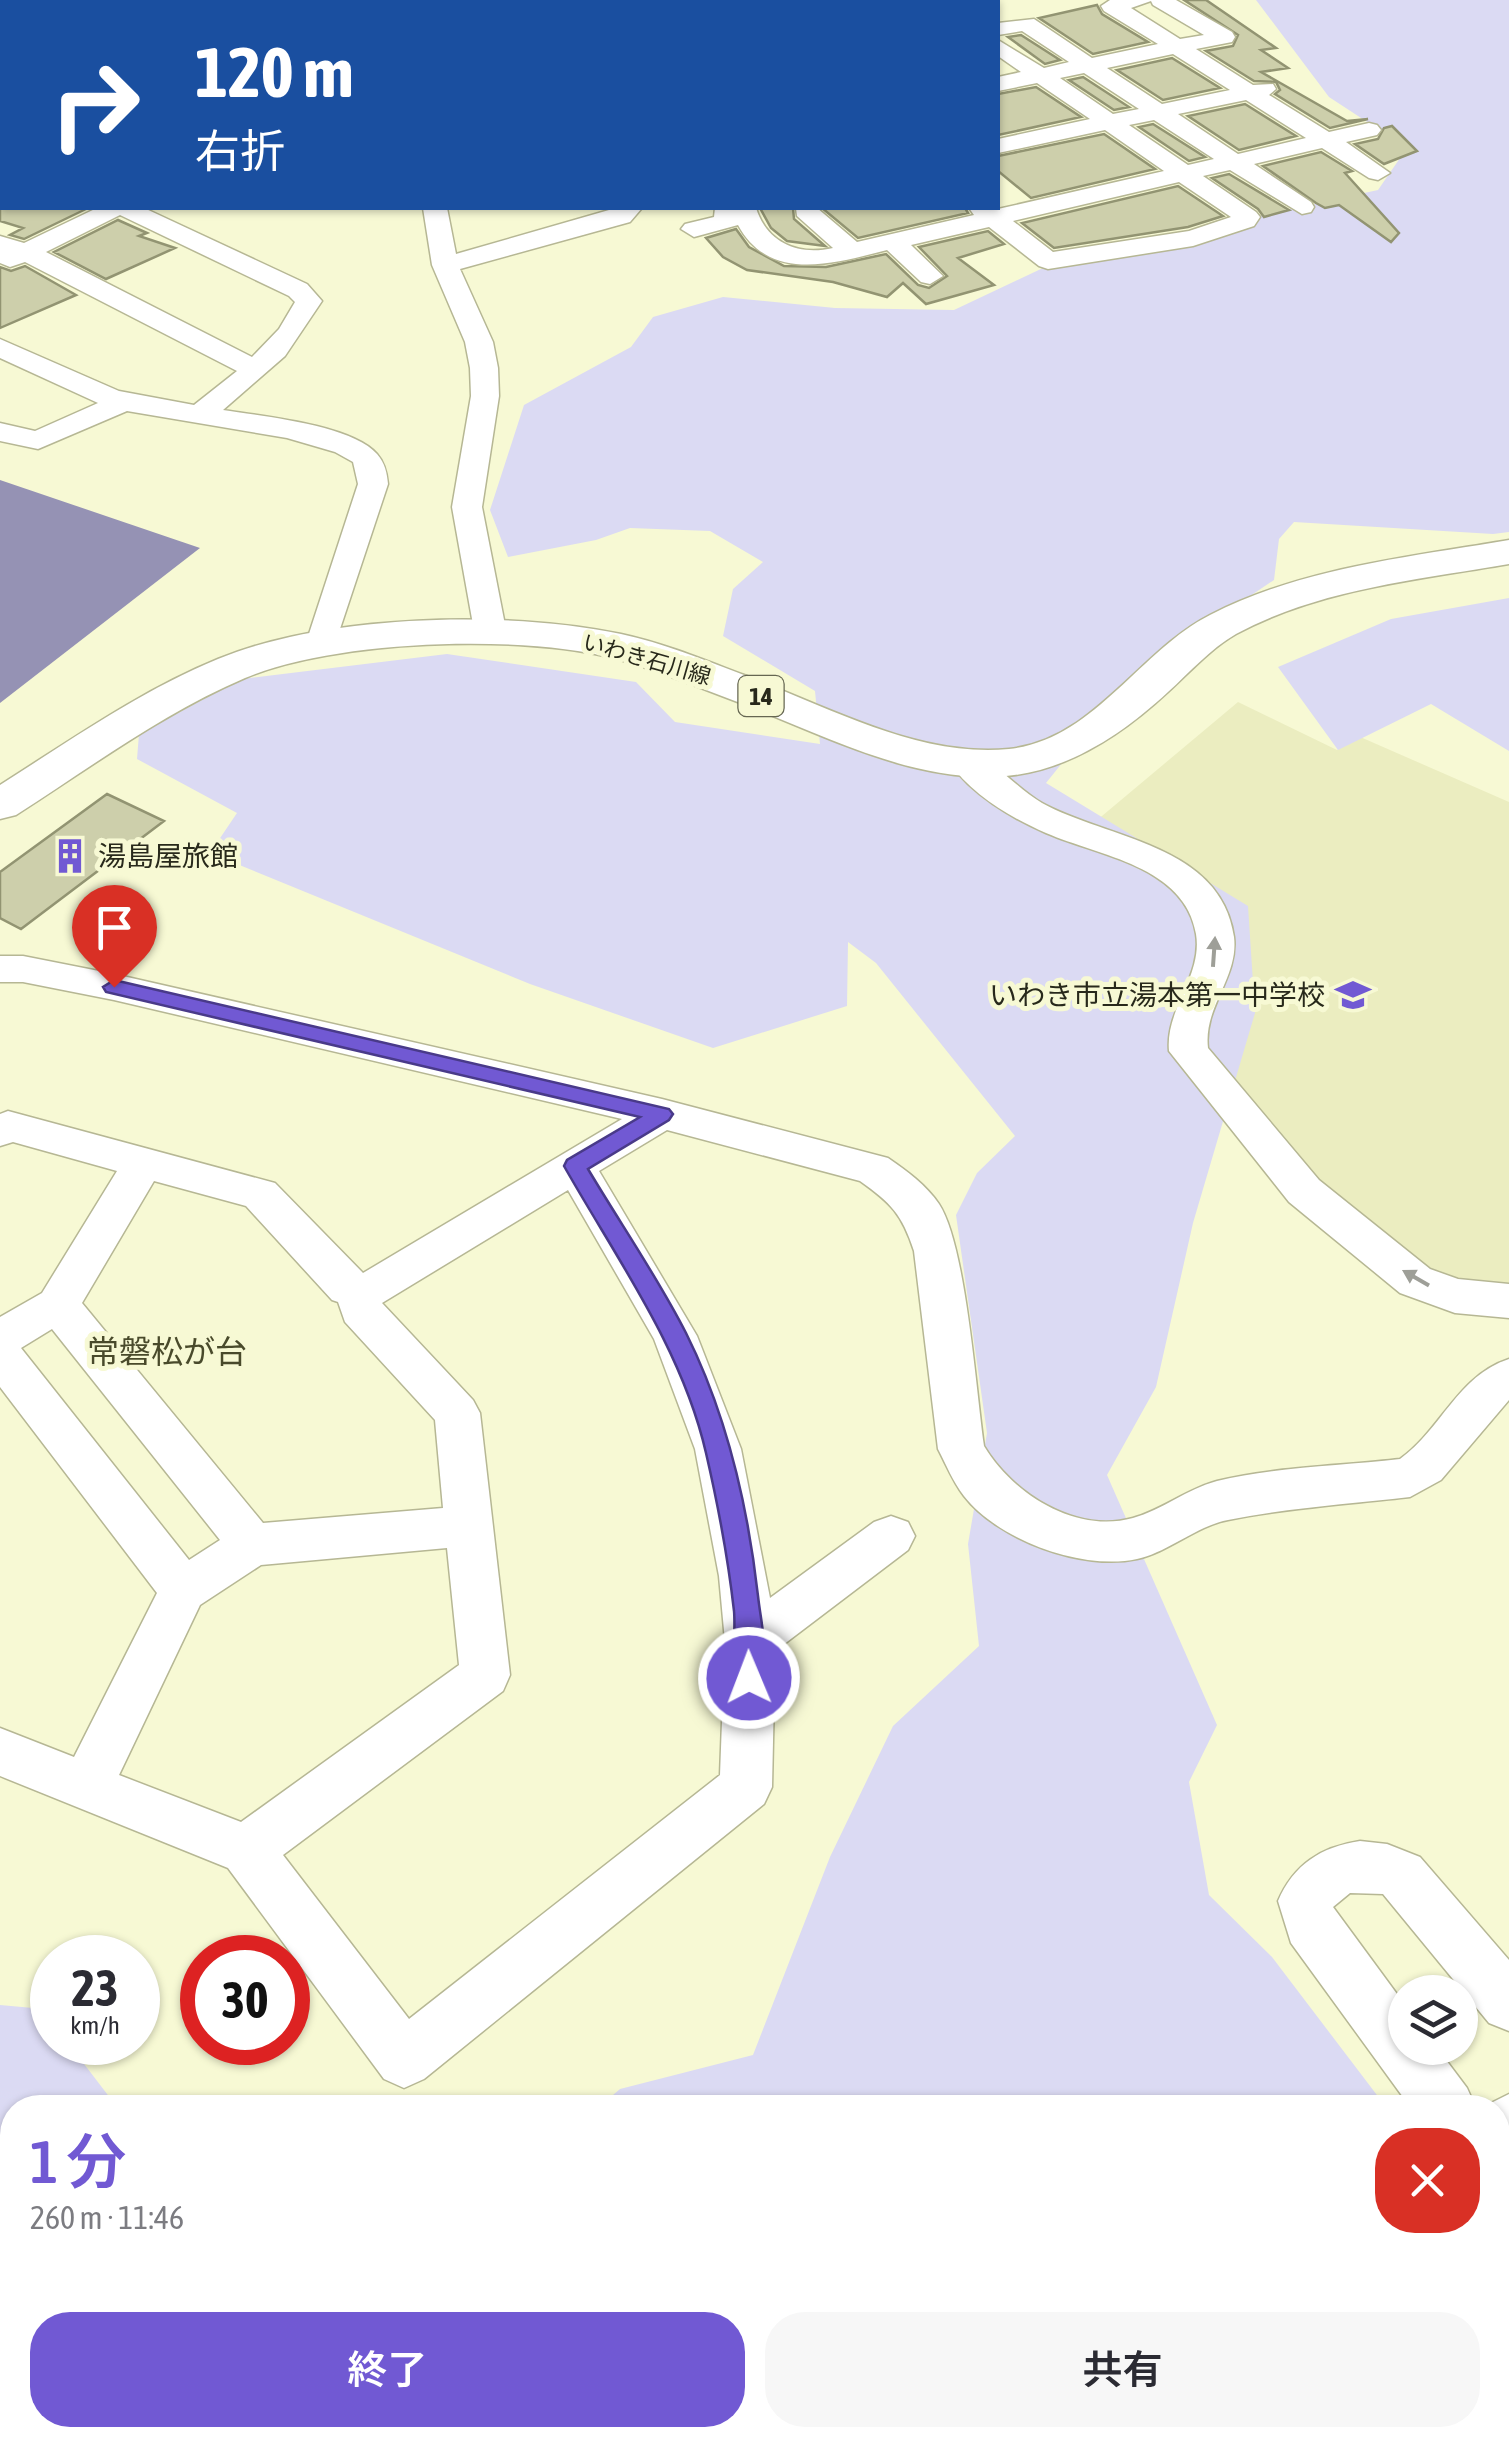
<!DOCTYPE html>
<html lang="ja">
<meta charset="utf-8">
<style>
:root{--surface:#fff;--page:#f7f7f7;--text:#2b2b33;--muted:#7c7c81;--accent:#7159d3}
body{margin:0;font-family:"Asap Condensed","Noto Sans JP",sans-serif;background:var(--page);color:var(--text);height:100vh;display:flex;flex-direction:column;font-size:38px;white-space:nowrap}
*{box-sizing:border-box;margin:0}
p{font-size:32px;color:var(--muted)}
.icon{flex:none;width:55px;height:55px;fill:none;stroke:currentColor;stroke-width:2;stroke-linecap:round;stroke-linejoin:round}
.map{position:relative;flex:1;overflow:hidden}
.panel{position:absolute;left:0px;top:2095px;width:1510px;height:352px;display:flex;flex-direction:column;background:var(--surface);border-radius:40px 40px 0 0;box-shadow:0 2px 8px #0004}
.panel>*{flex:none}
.guide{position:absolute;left:0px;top:0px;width:1000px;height:210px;box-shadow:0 2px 8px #0004;background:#1a4fa0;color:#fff;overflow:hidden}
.tools{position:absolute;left:1388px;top:1975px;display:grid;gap:20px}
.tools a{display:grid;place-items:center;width:90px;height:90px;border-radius:50%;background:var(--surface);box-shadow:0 2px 8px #0004;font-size:50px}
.speed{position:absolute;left:30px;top:1935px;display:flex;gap:20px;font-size:50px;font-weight:700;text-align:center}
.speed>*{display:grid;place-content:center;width:130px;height:130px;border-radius:50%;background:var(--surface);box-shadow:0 2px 8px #0004;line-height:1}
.speed small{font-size:25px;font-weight:400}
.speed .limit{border:15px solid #d22;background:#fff;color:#111}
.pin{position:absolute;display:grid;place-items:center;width:85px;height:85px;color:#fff;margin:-102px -42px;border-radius:50% 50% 50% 0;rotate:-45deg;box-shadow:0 0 10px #0007}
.pin .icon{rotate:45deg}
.me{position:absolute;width:110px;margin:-55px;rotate:359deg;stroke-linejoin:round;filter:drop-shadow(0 0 8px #0008)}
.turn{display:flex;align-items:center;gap:35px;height:210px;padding:0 30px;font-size:45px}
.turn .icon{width:130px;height:130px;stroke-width:2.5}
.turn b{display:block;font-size:70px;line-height:85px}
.round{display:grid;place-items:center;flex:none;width:105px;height:105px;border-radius:40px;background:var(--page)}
.headline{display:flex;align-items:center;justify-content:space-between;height:170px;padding:0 30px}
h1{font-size:60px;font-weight:600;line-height:75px;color:var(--accent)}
.cta{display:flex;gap:20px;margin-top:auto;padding:20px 30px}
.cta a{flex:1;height:115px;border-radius:40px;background:var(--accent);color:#fff;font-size:40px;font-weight:600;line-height:115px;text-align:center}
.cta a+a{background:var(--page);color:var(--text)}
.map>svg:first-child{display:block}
</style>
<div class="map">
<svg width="1509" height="2446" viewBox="0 0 1509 2446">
<rect width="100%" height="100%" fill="#f7f9d4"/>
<!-- built -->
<path fill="#ebedc0" d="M1238,702L1337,750L1358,736L1509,802V1315L1363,1236L1202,1051L1096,821Z"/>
<!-- green -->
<path fill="#dbdaf3" d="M1256,0H1509V532L1493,534L1294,522L1279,539L1274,580L1133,675L1046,783L1248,906L1255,1013L1193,1223L1156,1387L1107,1475L1217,1725L1189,1782L1209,1895L1272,1957L1386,2107H599L620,2089L753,2055L830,1857L893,1726L979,1646L968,1544L987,1433L956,1215L977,1173L1015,1136L876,963L848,942L847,1006L713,1048L530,984L210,853L237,813L137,759L139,734L241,679L447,654L636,682L675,722L820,744L815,691L723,636L733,589L763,562L710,531L630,528L596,540L508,557L490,510L524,405L631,347L653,317L723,297L835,308L954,310L1062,259L1378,190L1407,148L1329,97Z
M1509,598V751L1431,704L1338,750L1278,667L1391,619Z
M0,2005L44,2009L52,2021V2042L68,2043L117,2107L12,2108V2435H1498V2258L1509,2273V2446H0Z"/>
<!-- water -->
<path fill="#9592b4" d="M0,480L200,548L0,703Z"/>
<!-- building -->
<path fill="#cdcfab" stroke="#929472" stroke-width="2.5" d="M1184,0H1206L1276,48L1261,50L1288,68L1261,72L1347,121L1368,119L1330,128L1275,94L1280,90L1276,82L1254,81L1206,51L1233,46L1238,35Z
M1097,5L1102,14L1148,42L1093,54L1039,18Z
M1021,35L1060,60L1045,64L1008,37Z
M1172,58L1220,88L1163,100L1117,70Z
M1083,77L1129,107L1114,110L1069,80Z
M1036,87L1081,117L998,135V94Z
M1245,104L1296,136L1239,150L1188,116Z
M1153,124L1205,157L1189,161L1139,127Z
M1392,126L1417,151L1384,164L1355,144L1378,139L1384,128Z
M1104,134L1155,169L1031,198L998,171V156Z
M1321,152L1352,171L1345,173L1399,233L1391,242L1339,205L1325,208L1316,203L1263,166Z
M1229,174L1289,210L1264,217L1258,209L1212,178Z
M1178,186L1223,216L1188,227L1054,248L1022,223Z
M0,208H88L24,239L10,235L23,228L0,221Z
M760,208H793L794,219L825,246L787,241L771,228Z
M822,208H965L968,213L858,238Z
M118,220L147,233L139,236L175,248L106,279L54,252Z
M736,229L749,247L784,266L826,267L886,254L918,285L929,288L947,276L919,247L988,231L1004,244L958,258L994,285L926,304L903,283L887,297L833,282L747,270L723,257L706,238Z
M25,266L76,295L0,328V267L11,271Z
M107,794L164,821L21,929L0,918V872Z"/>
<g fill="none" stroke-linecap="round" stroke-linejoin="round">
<defs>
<path id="minor" d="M348,0H370V2H349Z
M849,0H871L872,2H851Z
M1110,0H1176L1232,32L1235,37L1232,42L1196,49L1253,85L1273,84L1276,89L1269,95L1329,132L1369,123L1377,125L1381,130L1377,135L1346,142L1390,173L1378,180L1369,178L1322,148L1254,164L1311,202L1314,207L1311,212L1302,214L1230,170L1203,176L1256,212L1260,217L1254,226L1193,246L1048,269L1039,266L989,227L911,245L943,276L930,284L921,282L887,250C835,263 770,284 738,225L694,237L681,229L685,224L714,217L715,208H756C767,243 798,256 833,248L797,216L796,208H817L857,242L974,215L969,208L998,209L1164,171L1105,130L998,153V139L1090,119L1037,83L998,91V77L1021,72L998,56V40L1044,68L1069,62L1022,31L998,35V23L1034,19L1092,58L1158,44L1104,11L1101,6ZM1151,1L1153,5L1204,35L1180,39L1131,8ZM1173,54L1230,90L1162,104L1107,68ZM1084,73L1139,109L1113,114L1060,78ZM1246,100L1306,138L1238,154L1178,114ZM1154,120L1214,159L1188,165L1129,125ZM1179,182L1231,217L1189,231L1053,252L1013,221Z
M0,20L2,21V34H0Z
M0,58H2V72H0Z
M0,102H2V116H0Z
M97,208H144L307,284L322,301L285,356L223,410C262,416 352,425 377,454C385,463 387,473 388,484L333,650H311L306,643L358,484L353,462L335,452L287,438L127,411L38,449L0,441V423L35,431L98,403L0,358V339L119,391L194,405L237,371L25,262L10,267L0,263V236L24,243ZM120,215L289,296L295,302L279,329L252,357L46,252Z
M423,208H447L456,254L616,208H642L630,222L460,269L493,342L498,368L499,396L482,507L506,630L501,637H479L474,630L452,507L471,396L470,368L465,342L432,265Z
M966,751C993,758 1017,789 1042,803C1107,839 1221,844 1234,937C1239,977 1203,1007 1208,1048L1319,1180L1430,1269L1458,1279L1509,1284V1318L1455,1313L1400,1293L1289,1202L1169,1051C1165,1009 1203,976 1196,934C1185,866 1099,856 1046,833C1011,818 971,794 949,762L954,755Z
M0,956H23L114,974L662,1099L888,1158C907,1171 926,1185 939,1204C966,1245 976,1391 984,1446C1012,1493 1075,1534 1133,1518C1162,1510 1187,1489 1217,1481C1273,1467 1341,1466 1400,1459C1442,1429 1457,1376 1509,1359V1400L1441,1480L1410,1497C1350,1504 1287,1508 1228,1520C1196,1526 1169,1552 1137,1559C1083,1571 998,1540 964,1496C953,1482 946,1464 938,1449L914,1251C902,1214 891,1203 860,1181L667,1130L599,1171L697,1336L741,1449L770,1598L874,1522L891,1516L908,1522L915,1536L908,1550L775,1651L772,1787L764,1804L424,2079L404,2088L384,2079L228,1868L0,1776V1728L74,1757L157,1593L0,1387V1317L42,1293L117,1171L13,1142L0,1146V1114L8,1111L275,1183L363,1273L622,1119L114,1000L23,982H0ZM154,1181L246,1206L332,1300L338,1302L345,1322L435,1420L443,1508L263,1523L82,1303ZM568,1190L654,1339L695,1449L719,1576L725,1641L720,1775L409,2019L283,1855L503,1691L510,1675L480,1413L473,1400L382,1303ZM52,1329L220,1540L189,1560L21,1348ZM447,1548L459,1665L241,1822L119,1775L200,1605L261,1565Z
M1360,1841L1387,1844L1420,1857L1509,1960V2031L1489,2023L1383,1894L1350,1893L1333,1907L1405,2005V2048H1437L1467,2088L1476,2108H1411L1291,1943L1278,1901C1294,1864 1321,1847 1360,1841Z
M1509,2094V2219L1498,2214V2108H1481Z"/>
<path id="major" d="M1509,540V564C1417,580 1319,589 1236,634C1210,649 1190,672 1168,692C1124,733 1068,771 1006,776C912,784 820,733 735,701C695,686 654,669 613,658C519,634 334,640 245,678C163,713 91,767 16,815L0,819V785C71,740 140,691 218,659C327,614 506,610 621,634C663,643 704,660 744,675C827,706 918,758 1009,749C1094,740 1139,651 1210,615C1301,568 1409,557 1509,540Z"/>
</defs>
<!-- minor casing -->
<use href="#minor" stroke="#b6b794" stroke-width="3"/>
<!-- major casing -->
<use href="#major" stroke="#b6b794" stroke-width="3"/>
<!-- minor -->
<use href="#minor" fill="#fff" fill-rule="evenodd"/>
<!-- major -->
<use href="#major" fill="#fff" fill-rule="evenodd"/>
</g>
<!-- one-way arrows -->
<defs><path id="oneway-solid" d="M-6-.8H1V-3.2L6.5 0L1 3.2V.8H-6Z" transform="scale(2.5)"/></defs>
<g fill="#9e9f98">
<use href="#oneway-solid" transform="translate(1214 952) rotate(-86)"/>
<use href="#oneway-solid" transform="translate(1416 1278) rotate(-150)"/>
</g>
<!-- route -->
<path fill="#7159d3" stroke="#493a89" stroke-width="2.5" d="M114,980L669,1109L673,1114L669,1120L588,1169C620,1223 657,1276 686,1333C726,1413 748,1507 758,1596C761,1624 771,1661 759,1687L749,1690L740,1687C730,1666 736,1634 734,1611C728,1558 718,1505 706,1453C682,1348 616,1258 564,1166L567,1160L640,1117L106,992L103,987Z"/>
<!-- icons -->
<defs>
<symbol id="building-bare" viewBox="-9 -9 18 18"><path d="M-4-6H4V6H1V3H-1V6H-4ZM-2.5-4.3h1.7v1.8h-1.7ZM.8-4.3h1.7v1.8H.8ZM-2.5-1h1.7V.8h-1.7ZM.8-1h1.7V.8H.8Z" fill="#7159d3" stroke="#f7f9d4" stroke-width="2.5" paint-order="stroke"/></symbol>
<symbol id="school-bare" viewBox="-9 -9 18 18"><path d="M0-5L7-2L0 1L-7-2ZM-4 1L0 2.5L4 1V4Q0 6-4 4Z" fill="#7159d3" stroke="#f7f9d4" stroke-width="2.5" paint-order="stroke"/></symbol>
</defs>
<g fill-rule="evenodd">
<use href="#building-bare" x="45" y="831" width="50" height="50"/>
<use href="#school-bare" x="1328" y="970" width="50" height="50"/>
</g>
<g text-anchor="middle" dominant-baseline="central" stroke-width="10" stroke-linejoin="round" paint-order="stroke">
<!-- far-street labels -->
<g font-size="22" fill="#28291b" stroke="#f7f9d4">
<text transform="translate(647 659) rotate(16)">いわき石川線</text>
</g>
<!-- shield labels -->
<rect fill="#f7f9d4" stroke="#666752" stroke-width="2.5" x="738.5" y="676" width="45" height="40" rx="8"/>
<g font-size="25" font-weight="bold" fill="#28291b">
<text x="761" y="696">14</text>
</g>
<!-- poi labels -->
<g font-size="28" fill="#28291b" stroke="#f7f9d4" text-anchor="start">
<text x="98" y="856">湯島屋旅館</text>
<text x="1325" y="995" text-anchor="end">いわき市立湯本第一中学校</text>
</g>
<!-- quarter labels -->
<g font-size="32" fill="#494a2b" stroke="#f7f9d4">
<text x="167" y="1351">常磐松が台</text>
</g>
</g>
</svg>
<div class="tools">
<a><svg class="icon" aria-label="layers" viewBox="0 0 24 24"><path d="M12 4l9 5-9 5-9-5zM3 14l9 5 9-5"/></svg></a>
</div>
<div class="speed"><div>23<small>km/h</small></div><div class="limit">30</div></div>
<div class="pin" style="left:114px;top:987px;background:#d93025"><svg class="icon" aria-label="arrive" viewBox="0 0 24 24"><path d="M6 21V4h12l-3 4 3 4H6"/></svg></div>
<svg class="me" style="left:749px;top:1678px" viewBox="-20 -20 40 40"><circle r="17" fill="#7159d3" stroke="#fff" stroke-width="3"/><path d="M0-11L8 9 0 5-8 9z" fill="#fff"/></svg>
<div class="guide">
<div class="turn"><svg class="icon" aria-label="right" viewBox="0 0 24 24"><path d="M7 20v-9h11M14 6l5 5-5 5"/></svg><div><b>120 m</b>右折</div></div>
</div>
<section class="panel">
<div class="headline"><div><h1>1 分</h1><p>260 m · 11:46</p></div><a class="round" style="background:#d93025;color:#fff"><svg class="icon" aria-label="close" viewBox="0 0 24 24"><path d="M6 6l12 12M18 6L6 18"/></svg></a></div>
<div class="cta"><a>終了</a><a>共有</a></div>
</section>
</div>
